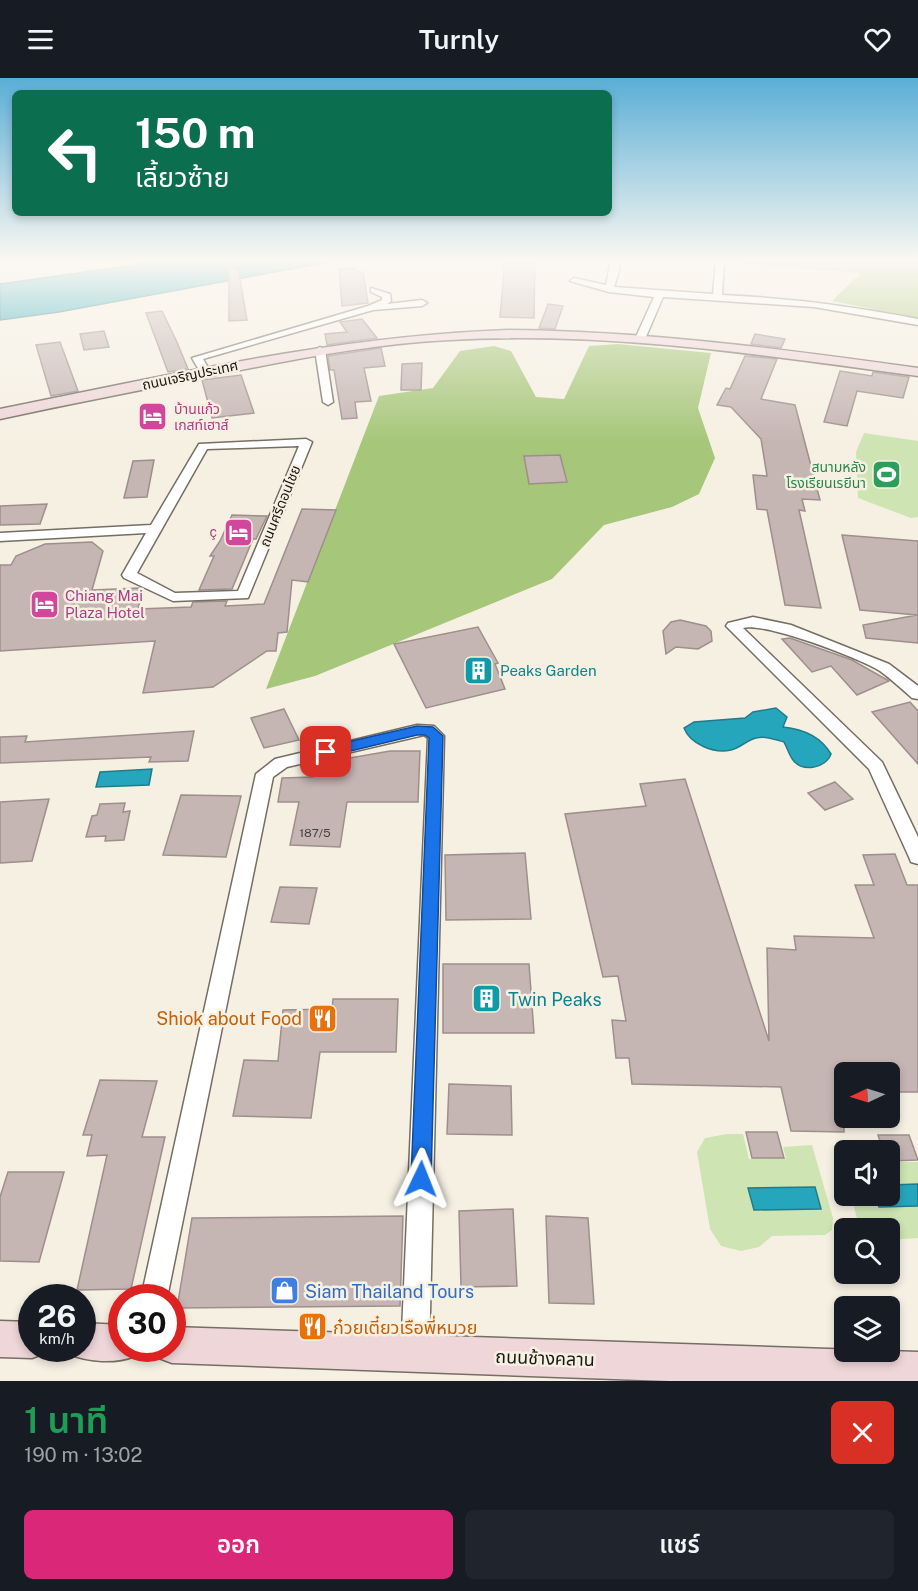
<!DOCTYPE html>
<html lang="th">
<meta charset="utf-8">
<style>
:root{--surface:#171b24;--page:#20242c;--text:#f1f3f6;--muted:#9ea1a6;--accent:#db2777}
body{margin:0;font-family:"Public Sans","Noto Sans Thai",sans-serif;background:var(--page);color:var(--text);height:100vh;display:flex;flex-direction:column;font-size:22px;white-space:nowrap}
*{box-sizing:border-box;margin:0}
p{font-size:20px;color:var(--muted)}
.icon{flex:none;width:33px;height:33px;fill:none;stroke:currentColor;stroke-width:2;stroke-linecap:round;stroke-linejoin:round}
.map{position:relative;height:1303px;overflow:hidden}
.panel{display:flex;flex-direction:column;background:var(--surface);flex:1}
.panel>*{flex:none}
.banner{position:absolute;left:12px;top:12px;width:600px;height:126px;border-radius:9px;box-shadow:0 3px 9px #0003;background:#0b6e4f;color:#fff;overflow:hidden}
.needle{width:39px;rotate:266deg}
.fabs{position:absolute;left:834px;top:984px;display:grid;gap:12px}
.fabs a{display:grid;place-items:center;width:66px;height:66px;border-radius:9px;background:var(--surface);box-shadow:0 3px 9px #0003;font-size:30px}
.speed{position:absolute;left:18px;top:1206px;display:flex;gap:12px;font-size:30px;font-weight:700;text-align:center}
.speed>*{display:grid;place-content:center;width:78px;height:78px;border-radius:50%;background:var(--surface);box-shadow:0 3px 9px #0003;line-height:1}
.speed small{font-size:15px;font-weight:400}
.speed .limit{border:9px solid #d22;background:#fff;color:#111}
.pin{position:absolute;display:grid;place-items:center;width:51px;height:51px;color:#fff;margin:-26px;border-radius:12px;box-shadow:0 3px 9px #0006}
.me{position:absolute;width:66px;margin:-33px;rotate:2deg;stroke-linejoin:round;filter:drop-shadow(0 0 4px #0008)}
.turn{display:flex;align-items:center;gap:21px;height:126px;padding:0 24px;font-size:27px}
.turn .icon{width:78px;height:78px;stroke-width:2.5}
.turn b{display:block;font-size:42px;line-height:51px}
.round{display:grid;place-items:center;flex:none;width:63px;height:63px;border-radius:9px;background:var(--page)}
.summary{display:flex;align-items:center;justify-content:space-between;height:102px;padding:0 24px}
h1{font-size:36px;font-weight:600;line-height:45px;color:#1e9e55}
.primary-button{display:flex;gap:12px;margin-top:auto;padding:12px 24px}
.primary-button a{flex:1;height:69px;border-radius:9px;background:var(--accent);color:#fff;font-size:24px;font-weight:600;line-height:69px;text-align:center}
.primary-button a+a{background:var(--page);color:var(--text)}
header{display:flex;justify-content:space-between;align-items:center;height:78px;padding:0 24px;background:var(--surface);font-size:27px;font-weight:600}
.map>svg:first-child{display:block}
</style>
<header><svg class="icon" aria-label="menu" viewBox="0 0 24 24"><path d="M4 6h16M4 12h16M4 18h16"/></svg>Turnly<svg class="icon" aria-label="heart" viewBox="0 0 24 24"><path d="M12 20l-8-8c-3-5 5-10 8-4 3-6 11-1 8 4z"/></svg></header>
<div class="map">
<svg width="918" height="1303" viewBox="0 0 918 1303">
<rect width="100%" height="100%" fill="#f6f0e3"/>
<!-- green -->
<path fill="#cee4b2" d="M864,355L918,363V439L911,440L858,420L856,374Z
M727,1056H743L749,1081L786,1080L783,1069L812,1067L833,1140L832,1152L825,1157L772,1158L759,1169L741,1173L721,1168L710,1151L697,1074L705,1060Z
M890,1084H918V1160L890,1162V1150H863L858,1144L851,1118H890Z"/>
<!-- forest -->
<path fill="#a6c679" d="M739,182H918V240L832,223L861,195L740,186Z
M618,266L711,275L698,330L715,380L699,416L672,429L604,447L552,501L315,598L266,611L379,318L433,310L460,273L494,268L511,273L536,319L564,321L589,268Z"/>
<!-- water -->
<path fill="#26a6bc" stroke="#227b89" stroke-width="1.5" d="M170,182H339L59,234L0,242V206Z
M776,630L787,639L783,649C803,651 821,659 831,676C826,690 803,695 793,682C789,677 787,669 784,664C774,661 766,658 756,660C747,662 740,670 731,672C714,676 690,666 684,650L694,644L745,640L753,634Z
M152,691L149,707L96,709L100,694Z
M918,1106V1128L879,1129L876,1118H890V1107Z
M815,1109L821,1131L754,1132L748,1110Z"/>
<!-- building -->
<path fill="#c5b5b3" stroke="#9e8f8c" stroke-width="1.5" d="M505,182H535L534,240L500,239Z
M238,190L247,242L229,243V191Z
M355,190V194H363L368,225L342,228L339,191Z
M548,226L563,228L555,251L539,250Z
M162,233L176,262L188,291L168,294L146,235Z
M362,241L377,260L327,267L325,256L347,254L340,244Z
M104,253L109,269L84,272L80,256Z
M755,256L785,261L781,270L751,266Z
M60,264L78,313L51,318L36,267Z
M381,270L385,288L364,290L371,323L355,324L357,340L342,341L334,292H330L328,278Z
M745,278L777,281L761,321L795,327L820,422L802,421L805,433L799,432L821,530L785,527L767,432L757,431L753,397L767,398L761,361L731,329L717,327L726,310L730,311Z
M422,285L421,312H401L402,286Z
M840,293L872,298L873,294L909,299L903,320L857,313L847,348L824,344Z
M241,297L254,335L212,340L202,302Z
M560,377L567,404L529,406L524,378Z
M154,382L147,419L124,420L133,383Z
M47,426L40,446L0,447V428Z
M302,431L336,432L308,504L292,502L287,554L278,555L276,573H267L213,609L143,615L155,563L0,573V487H11L16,478L45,466L92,464L103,473L92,512L140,510L143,511L138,531L191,529L193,524L227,523L225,528L264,526Z
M232,437L267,438L256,461H253L232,511L199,512L214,478H210L220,463Z
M842,457L918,463V565L866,560L863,547L917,537L860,532Z
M680,542L706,548L711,553L712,563L698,571L676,569L666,576L663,553L671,544Z
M478,549L498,585L495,586L505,611L426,630L394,566Z
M790,560L852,582L889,603L857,617L831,588L812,594L782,561Z
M910,624L918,633V686L872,634Z
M284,631L299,662L264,670L251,640Z
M194,653L188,683L149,684L151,679L0,685V659L27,658L25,664Z
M390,673H420L418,724H347L340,769L290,767L299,724H278L282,700L313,699L316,686Z
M685,701L769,963L767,870L796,872L794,858L874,860L855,807H874L863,777L895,776L907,807H918V1014H890V994H844V1054L791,1053L781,1009L632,1006L629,980H616L612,942L626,943L618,898L603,899L565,736L646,728L640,706Z
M835,704L853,721L825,732L808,715Z
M181,717L241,718L226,779L163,777Z
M49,721L32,783L0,785V724Z
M125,725L123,734L130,733L124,762L105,763L106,758L86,759L92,738L97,737L100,726Z
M525,775L531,841L446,842L445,777Z
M280,809L317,810L309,846L271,844Z
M443,886H529L534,955H443Z
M333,921H398L396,974H320L311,1040L233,1038L244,982L278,983L283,932L332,931Z
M100,1002L157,1003L142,1059H165L131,1211L77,1212L107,1077L87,1078L92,1057H83Z
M449,1006L511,1008L512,1057L447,1056Z
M746,1054H777L784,1080H752Z
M878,1057H909L918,1082L890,1083V1072H883Z
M8,1094H64L39,1184L0,1183V1119Z
M513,1131L517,1208L461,1209L459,1133Z
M403,1138L400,1228L177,1230L192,1140Z
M546,1138L588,1140L594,1226L549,1225Z"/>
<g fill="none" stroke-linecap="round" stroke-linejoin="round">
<defs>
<path id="street" d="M611,182H619V193L614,209L713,216L716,182H724L722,217C788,220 853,228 918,241V247L814,229L663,219L645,261L640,264L635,261L654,219L609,214L570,203L574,200L606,207Z
M371,210L390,216L391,223L387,226L422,222L427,225L422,228L373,232L203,281L211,295L206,298L202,297L192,280L368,228L382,222V219L371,214Z
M320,269L325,272L333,324L328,327L323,324L315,272Z
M306,361L312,364L248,520L173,523L124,500L122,497L146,455L0,463V455L151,447L199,366ZM299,368L238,513L175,515L137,495L207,371Z
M753,539L791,547L889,586L918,608V621L912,620C902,611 891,601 880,593C859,580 765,544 743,550L882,684L918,759V786L911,784L909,779L869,691L726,548L728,545Z
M417,647L434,648L444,658L429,1276L425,1286L415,1290L405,1286L401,1276L428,660L424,657L287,689L273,699L167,1220H141L256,696L275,681Z"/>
<path id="secondary" d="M508,252C646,253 781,271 918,290V298C763,277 607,253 450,262C367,266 286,283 206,299C137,313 68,326 0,341V331C168,297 336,258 508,252Z
M0,1243L32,1244V1270H47L45,1275L32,1280L0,1279Z
M82,1245L122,1247V1270H138L135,1278C115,1286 89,1284 69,1276L67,1270H82Z
M172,1249L918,1274V1303H669L172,1285L159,1280L155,1270H172Z"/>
</defs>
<!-- street casing -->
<use href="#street" stroke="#746e63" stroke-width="3"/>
<!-- secondary casing -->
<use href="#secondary" stroke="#746e63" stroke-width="3"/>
<!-- street -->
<use href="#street" fill="#fff" fill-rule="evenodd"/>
<!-- secondary -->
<use href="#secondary" fill="#efd6d9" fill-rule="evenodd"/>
</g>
<!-- sky -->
<linearGradient id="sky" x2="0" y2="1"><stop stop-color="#5aaed6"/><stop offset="0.5" stop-color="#fbf8f2"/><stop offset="1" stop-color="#fbf8f2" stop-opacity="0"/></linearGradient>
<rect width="918" height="365" fill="url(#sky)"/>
<!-- route -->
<path fill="#1a73e8" stroke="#114b97" stroke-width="1.5" d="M417,648L433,649L443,658L431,1101L428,1107L421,1110L414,1107L411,1101L429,660L425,657H417L326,679L319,674L326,669Z"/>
<!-- icons -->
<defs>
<symbol id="hotel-square" viewBox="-11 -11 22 22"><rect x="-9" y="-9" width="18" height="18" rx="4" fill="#d1479c" stroke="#f6f0e3"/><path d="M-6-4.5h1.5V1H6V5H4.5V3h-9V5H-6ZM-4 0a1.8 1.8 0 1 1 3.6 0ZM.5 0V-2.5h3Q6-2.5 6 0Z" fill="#fff"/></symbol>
<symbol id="stadium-square" viewBox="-11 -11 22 22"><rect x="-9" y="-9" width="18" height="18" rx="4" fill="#2e9e5b" stroke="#f6f0e3"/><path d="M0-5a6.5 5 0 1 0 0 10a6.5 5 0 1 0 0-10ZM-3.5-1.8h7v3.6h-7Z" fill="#fff"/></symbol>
<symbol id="building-square" viewBox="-11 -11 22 22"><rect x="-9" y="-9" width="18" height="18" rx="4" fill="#0f9aa8" stroke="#f6f0e3"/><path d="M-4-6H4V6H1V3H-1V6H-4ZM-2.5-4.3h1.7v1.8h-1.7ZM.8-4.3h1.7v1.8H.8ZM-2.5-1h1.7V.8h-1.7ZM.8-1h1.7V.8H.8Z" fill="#fff"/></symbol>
<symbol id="restaurant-square" viewBox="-11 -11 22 22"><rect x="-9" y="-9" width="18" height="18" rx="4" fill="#e8710a" stroke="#f6f0e3"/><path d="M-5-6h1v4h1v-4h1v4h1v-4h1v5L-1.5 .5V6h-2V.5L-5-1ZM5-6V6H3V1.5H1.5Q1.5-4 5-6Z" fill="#fff"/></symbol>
<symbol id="shop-square" viewBox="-11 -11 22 22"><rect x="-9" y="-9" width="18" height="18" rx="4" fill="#3f7fe0" stroke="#f6f0e3"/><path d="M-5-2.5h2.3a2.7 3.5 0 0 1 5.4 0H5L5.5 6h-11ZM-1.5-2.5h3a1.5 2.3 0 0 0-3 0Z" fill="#fff"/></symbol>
</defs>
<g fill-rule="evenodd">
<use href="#hotel-square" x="136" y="322" width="33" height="33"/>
<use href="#stadium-square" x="870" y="380" width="33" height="33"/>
<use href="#hotel-square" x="222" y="438" width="33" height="33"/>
<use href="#hotel-square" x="28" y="510" width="33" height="33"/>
<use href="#building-square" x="462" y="576" width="33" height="33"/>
<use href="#building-square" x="470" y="904" width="33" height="33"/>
<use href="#restaurant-square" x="306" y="924" width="33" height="33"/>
<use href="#shop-square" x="268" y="1196" width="33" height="33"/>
<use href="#restaurant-square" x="296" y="1232" width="33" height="33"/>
</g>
<g text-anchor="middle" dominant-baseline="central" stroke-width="5" stroke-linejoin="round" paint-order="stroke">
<!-- number labels -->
<g font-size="12" fill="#453f3b">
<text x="315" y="755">187/5</text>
</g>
<!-- far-street labels -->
<g font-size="14" fill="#1a1813" stroke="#f6f0e3">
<text transform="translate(190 297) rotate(-12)">ถนนเจริญประเทศ</text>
<text transform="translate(280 428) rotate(-68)">ถนนศรีดอนไชย</text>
</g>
<!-- far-hotel labels -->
<g font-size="14" fill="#b23c85" stroke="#f6f0e3" text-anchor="start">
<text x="174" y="331">บ้านแก้ว<tspan x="174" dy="16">เกสท์เฮาส์</tspan></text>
<text x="217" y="454" text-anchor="end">ç</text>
</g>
<!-- far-leisure labels -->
<g font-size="14" fill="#27864d" stroke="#f6f0e3" text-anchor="end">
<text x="866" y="389">สนามหลัง<tspan x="866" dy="16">โรงเรียนเรยีนา</tspan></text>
</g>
<!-- hotel labels -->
<g font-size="15" fill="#b23c85" stroke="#f6f0e3" text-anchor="start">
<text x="65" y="517">Chiang Mai<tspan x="65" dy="17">Plaza Hotel</tspan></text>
</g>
<!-- culture labels -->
<g font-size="15" fill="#0d838f" stroke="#f6f0e3" text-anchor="start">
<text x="500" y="592">Peaks Garden</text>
</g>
<!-- near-culture labels -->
<g font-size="18" fill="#0d838f" stroke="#f6f0e3" text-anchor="start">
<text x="508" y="921">Twin Peaks</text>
</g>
<!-- near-food labels -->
<g font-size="18" fill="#c56008" stroke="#f6f0e3" text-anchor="end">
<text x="302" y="940">Shiok about Food</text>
<text x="333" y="1249" text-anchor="start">ก๋วยเตี๋ยวเรือพี่หมวย</text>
</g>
<!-- near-shop labels -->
<g font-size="18" fill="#366cbe" stroke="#f6f0e3" text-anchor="start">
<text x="305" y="1213">Siam Thailand Tours</text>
</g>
<!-- near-street labels -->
<g font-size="18" fill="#1a1813" stroke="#f6f0e3">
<text transform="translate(545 1280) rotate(2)">ถนนช้างคลาน</text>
</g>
</g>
</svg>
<div class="fabs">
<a><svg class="needle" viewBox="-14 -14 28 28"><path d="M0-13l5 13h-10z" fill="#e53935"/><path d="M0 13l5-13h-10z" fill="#9ea1a6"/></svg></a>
<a><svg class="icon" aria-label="sound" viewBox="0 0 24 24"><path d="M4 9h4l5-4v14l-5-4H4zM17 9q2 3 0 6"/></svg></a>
<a><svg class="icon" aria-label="search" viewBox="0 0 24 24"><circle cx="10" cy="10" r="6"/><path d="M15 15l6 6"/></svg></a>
<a><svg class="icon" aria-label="layers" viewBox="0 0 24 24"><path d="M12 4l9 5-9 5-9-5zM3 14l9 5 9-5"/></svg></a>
</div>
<div class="speed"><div>26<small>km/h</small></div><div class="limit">30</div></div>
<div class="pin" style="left:326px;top:674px;background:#d93025"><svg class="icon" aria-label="arrive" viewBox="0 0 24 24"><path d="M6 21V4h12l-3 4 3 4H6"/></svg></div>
<svg class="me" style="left:421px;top:1101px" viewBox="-20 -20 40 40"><path d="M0-17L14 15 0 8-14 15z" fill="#1a73e8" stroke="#fff" stroke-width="4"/></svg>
<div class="banner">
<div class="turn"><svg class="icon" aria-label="left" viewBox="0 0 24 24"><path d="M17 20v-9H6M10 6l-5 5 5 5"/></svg><div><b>150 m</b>เลี้ยวซ้าย</div></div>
</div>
</div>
<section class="panel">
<div class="summary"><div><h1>1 นาที</h1><p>190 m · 13:02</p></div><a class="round" style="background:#d93025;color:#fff"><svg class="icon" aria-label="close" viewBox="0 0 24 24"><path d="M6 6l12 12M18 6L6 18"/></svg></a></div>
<div class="primary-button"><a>ออก</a><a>แชร์</a></div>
</section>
